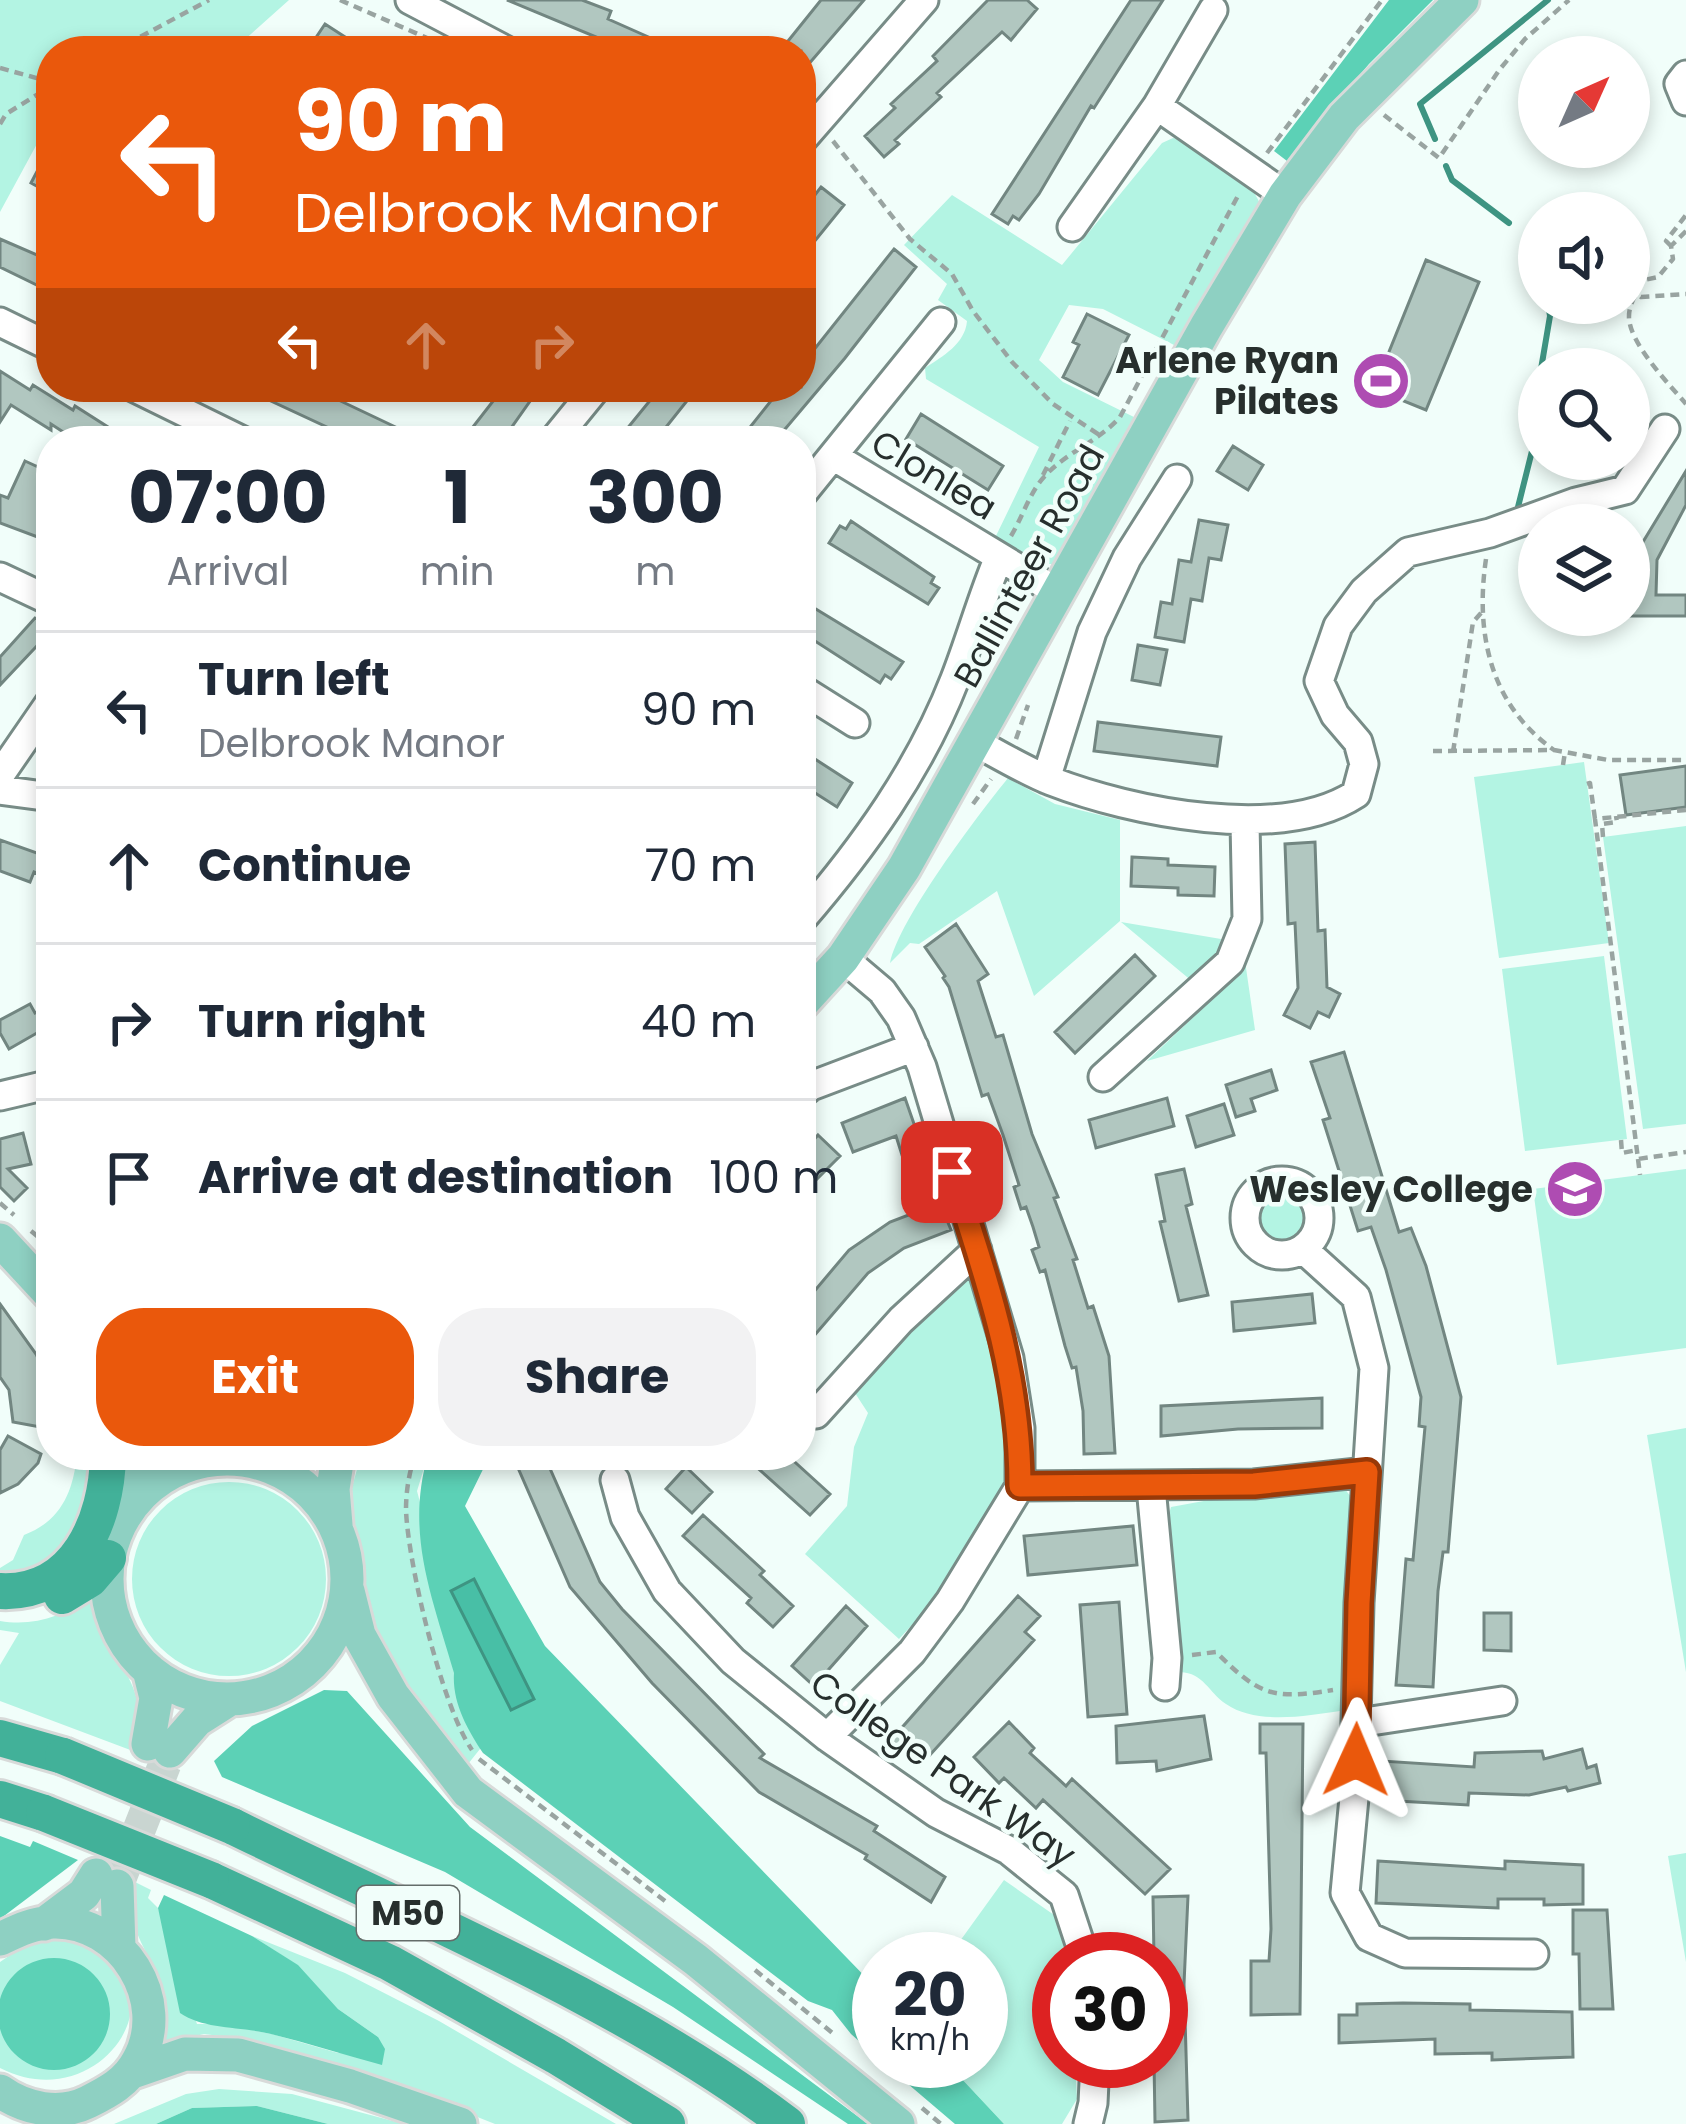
<!DOCTYPE html>
<style>
:root{--surface:#fff;--page:#f2f2f3;--text:#1f2937;--muted:#747a83;--line:#e0e1e3;--accent:#ea580c}
body{margin:0;font-family:Poppins,sans-serif;background:var(--page);color:var(--text);height:100vh;display:flex;flex-direction:column;font-size:45px;white-space:nowrap}
*{box-sizing:border-box;margin:0}
p{font-size:39px;color:var(--muted)}
.icon{flex:none;width:66px;height:66px;fill:none;stroke:currentColor;stroke-width:2;stroke-linecap:round;stroke-linejoin:round}
.map{position:relative;flex:1;overflow:hidden}
.details{position:absolute;left:36px;top:426px;width:780px;height:1044px;display:flex;flex-direction:column;background:var(--surface);border-radius:48px;box-shadow:0 6px 18px #0003}
.details>*{flex:none}
.banner{position:absolute;left:36px;top:36px;width:780px;height:366px;border-radius:48px;box-shadow:0 6px 18px #0003;background:#ea580c;color:#fff;overflow:hidden}
.needle{width:78px;rotate:45deg}
.fabs{position:absolute;left:1518px;top:36px;display:grid;gap:24px}
.fabs a{display:grid;place-items:center;width:132px;height:132px;border-radius:50%;background:var(--surface);box-shadow:0 6px 18px #0003;font-size:60px}
.speed{position:absolute;left:852px;top:1932px;display:flex;gap:24px;font-size:60px;font-weight:700;text-align:center}
.speed>*{display:grid;place-content:center;width:156px;height:156px;border-radius:50%;background:var(--surface);box-shadow:0 6px 18px #0003;line-height:1}
.speed small{font-size:30px;font-weight:400}
.speed .limit{border:18px solid #d22;background:#fff;color:#111}
.pin{position:absolute;display:grid;place-items:center;width:102px;height:102px;color:#fff;margin:-51px;border-radius:24px;box-shadow:0 6px 18px #0006}
.me{position:absolute;width:132px;margin:-66px;rotate:1deg;stroke-linejoin:round;filter:drop-shadow(0 0 9px #0008)}
.turn{display:flex;align-items:center;gap:42px;height:252px;padding:0 60px;font-size:54px}
.turn .icon{width:156px;height:156px;stroke-width:2.5}
.turn b{display:block;font-size:84px;line-height:102px}
.lanes{display:flex;align-items:center;height:114px;padding:0 60px;background:#0003;justify-content:center;gap:60px;direction:ltr}
.lanes .off{opacity:.35}
.eta{display:flex;justify-content:space-evenly;align-items:center;height:204px;text-align:center}
.eta b{font-size:72px;font-weight:700;line-height:84px}
.button{display:flex;gap:24px;margin-top:auto;padding:24px 60px}
.button a{flex:1;height:138px;border-radius:48px;background:var(--accent);color:#fff;font-size:48px;font-weight:700;line-height:138px;text-align:center}
.button a+a{background:var(--page);color:var(--text)}
ul{padding:0;list-style:none}
li{display:flex;align-items:center;gap:36px;height:156px;padding:0 60px;border-top:3px solid var(--line)}
li div{flex:1}
li b{display:block;font-size:45px}
li em{font-style:normal}
.map>svg:first-child{display:block}
</style>
<div class="map">
<svg width="1686" height="2124" viewBox="0 0 1686 2124">
<rect width="100%" height="100%" fill="#f1fefa"/>
<!-- green -->
<path fill="#b3f4e3" d="M0,0H289L232,51H51V118L0,212Z
M1173,138L1182,139L1251,187L1261,205L1176,346L1103,309L1069,305L1039,360L1063,382L1138,419L1060,556L1052,564H1042L995,538L1039,447L926,379L925,368C943,356 965,344 967,321L938,300L947,284L904,245L952,195L1062,265L1162,143Z
M1584,762L1609,943L1499,958L1474,777Z
M1008,778L1055,804L1120,820V921L1034,996L997,891L919,944L910,943L890,963C899,919 978,815 1008,778Z
M1686,826V1124L1643,1129L1603,837Z
M1121,922L1221,939L1218,958L1193,982Z
M1604,956L1627,1139L1525,1151L1502,969Z
M1245,961L1255,1030L1147,1061L1222,990Z
M1686,1169V1348L1557,1365L1533,1189Z
M1253 1218a30 30 0 1 1 60 0a30 30 0 1 1-60 0Z
M970,1277L980,1283L1002,1381L1010,1485L926,1610L899,1639L805,1554L847,1506L854,1447L868,1413L855,1393C879,1364 936,1285 970,1277Z
M1686,1428V1672L1647,1435Z
M77,1455H102L76,1546L0,1587V1568L13,1560L24,1535C61,1521 73,1492 77,1455Z
M361,1455H428L417,1491L484,1744L468,1764L400,1687L374,1632L353,1524L352,1487Z
M132 1579a97 97 0 1 1 194 0a97 97 0 1 1-194 0Z
M1344,1488L1355,1502L1340,1711C1306,1716 1256,1725 1226,1704C1208,1692 1204,1673 1180,1672L1162,1538L1171,1507L1231,1496Z
M92,1598C102,1663 157,1678 133,1751L0,1701V1665L19,1633L0,1630V1621C35,1627 63,1615 92,1598Z
M1686,1853V1962L1668,1856Z
M1004,1880L1057,1917L1066,1959H1059V2061H1075L1077,2099L1062,2124H1004L945,2061H981V1959H947Z
M135,1882L151,1890L148,1898L158,1908L197,2024H221L272,2034L338,2053L378,2037L338,2009L297,1965L252,1936L345,1973L439,2021L616,2124H495L397,2085L244,2039L204,2034L161,2044C164,2027 166,2011 163,1994C152,1947 124,1939 135,1882Z
M57,1937C202,1963 109,2124 0,2068V1962L31,1941Z
M219,2089L292,2094L404,2124H328L257,2106L192,2108L156,2124H114L186,2094Z"/>
<!-- forest -->
<path fill="#5cd1b6" d="M1389,0H1433L1369,64L1287,161L1274,151Z
M428,1455H490L465,1506L545,1646L879,1991V2059L851,2034L832,2010L808,2001L483,1753C467,1729 452,1702 454,1673C432,1597 405,1533 428,1455Z
M324,1690L347,1691L470,1827L868,2124H848L673,2007L445,1872L222,1777L214,1761L252,1726Z
M0,1836L30,1847L33,1841L78,1860L0,1919Z
M164,1895L252,1936L298,1965L338,2009L378,2037L385,2049L382,2065C345,2055 308,2043 271,2034C240,2026 205,2030 180,2013L158,1908Z
M-2 2014a56 56 0 1 1 112 0a56 56 0 1 1-112 0Z
M881,2061H945L1004,2124H955Z
M257,2106L328,2124H156L192,2108Z"/>
<!-- water -->
<path fill="#48bfa6" stroke="#3e9482" stroke-width="3" d="M474,1579L534,1699L511,1710L451,1591Z"/>
<g fill="none" stroke-linecap="round" stroke-linejoin="round">
<!-- stream -->
<path stroke="#3e9482" stroke-width="6" d="M1435,139L1420,104L1548,0
M1446,166L1452,180L1509,223
M1527,238L1539,246
M1541,369L1550,316L1548,303
M1518,507L1534,443L1539,384"/>
</g>
<!-- building -->
<path fill="#b1c7c0" stroke="#728681" stroke-width="3" d="M507,0H582L611,11L608,19L680,51H609L613,44Z
M821,0H864L801,73V51H780Z
M988,0H1027L1037,9L1011,40L1002,32L937,93L941,97L895,140L899,144L884,157L865,136L895,108L891,104L937,61L933,56Z
M1131,0H1163L1094,108L1091,106L1039,194L1019,220L1013,216L1008,224L992,214Z
M325,24L342,35L367,51H307Z
M51,145V194L31,183Z
M821,187L844,205L801,258V213Z
M0,239L51,261L47,290L0,267Z
M894,249L916,267L845,358L775,441H739L782,387H801V366Z
M1426,260L1479,282L1426,410L1374,389Z
M1087,314L1129,335L1098,395L1063,377L1079,345L1073,342Z
M0,371L30,390L33,385L73,410L75,406L130,441H77L51,424V430L11,405L0,422Z
M241,387H311L425,441H357Z
M504,387H540L502,441H462Z
M661,387H698L655,441H617Z
M921,414L1003,466L988,490L906,439Z
M1233,446L1263,465L1248,490L1217,471Z
M25,461L51,473V542L0,523V495L8,498Z
M1686,471V505L1657,560L1656,595H1686V616H1629V565Z
M1199,520L1228,525L1221,560L1209,558L1202,601L1191,599L1184,642L1155,637L1161,602L1172,604L1179,560L1191,562Z
M851,521L934,577L931,583L939,588L928,604L829,543L840,526L846,529Z
M801,600L903,662L891,679L885,675L880,683L801,632Z
M35,618L51,625V631L0,685V657Z
M1138,645L1167,650L1160,685L1132,680Z
M1098,722L1221,737L1217,766L1094,751Z
M801,750L852,783L837,807L801,784Z
M1686,766V807L1626,815L1620,775Z
M0,840L51,858V879L34,872L30,882L0,871Z
M1315,842L1318,931L1325,930L1327,987L1340,994L1329,1017L1318,1012L1310,1028L1284,1015L1298,988L1295,923L1288,924L1285,844Z
M1132,857L1168,859V865L1215,867L1214,896L1178,895V888L1131,886Z
M956,924L988,974L978,981L996,1037L1003,1035L1032,1134L1058,1197L1054,1198L1077,1259L1073,1260L1088,1308L1093,1306L1109,1356L1115,1453L1084,1454L1083,1411L1076,1367L1072,1368L1065,1346L1045,1270L1040,1272L1032,1250L1039,1247L1033,1227L1026,1207L1021,1209L1014,1187L1019,1185L1003,1135L988,1094L982,1096L949,987L943,978L945,976L925,947Z
M1135,955L1155,976L1075,1053L1055,1032Z
M30,1004L35,1013L51,1004V1025L9,1049L0,1033V1020Z
M1344,1052L1399,1232L1411,1228L1426,1266L1461,1397L1448,1552H1443L1438,1591L1433,1687L1396,1685L1406,1559L1413,1560L1425,1427L1419,1426L1421,1397L1386,1270L1371,1227L1358,1231L1323,1120L1330,1118L1311,1062Z
M1271,1070L1277,1090L1251,1099L1255,1111L1236,1117L1226,1085Z
M905,1098L922,1147L902,1155L896,1136L853,1152L842,1123Z
M1167,1098L1174,1126L1096,1148L1089,1120Z
M1224,1104L1234,1135L1196,1147L1187,1116Z
M23,1133L31,1164L8,1169L27,1188L14,1201L0,1187V1139Z
M818,1135L840,1156L801,1195V1154Z
M1184,1169L1192,1204L1186,1206L1208,1295L1179,1301L1160,1222L1165,1221L1156,1175Z
M940,1203L951,1230L904,1248L868,1273L801,1351V1307L849,1250L890,1222Z
M1312,1294L1315,1323L1234,1331L1232,1302Z
M0,1304L36,1354L51,1387V1429L13,1422L9,1390L0,1377Z
M1322,1398V1428L1238,1429L1161,1436V1406Z
M8,1436L41,1454L38,1463L18,1484L0,1493V1450Z
M528,1455H544L600,1582L622,1609L764,1754L760,1758L877,1826L874,1831L945,1877L931,1902L865,1859L867,1855L759,1792L652,1683L570,1587L515,1461Z
M743,1455H787L830,1494L810,1515Z
M686,1467L712,1492L692,1513L666,1489Z
M703,1515L764,1571L760,1575L793,1606L773,1627L747,1603L751,1598L683,1536Z
M1133,1526L1137,1565L1028,1575L1024,1536Z
M1018,1596L1040,1616L1025,1632L1034,1640L920,1766L891,1740Z
M1119,1602L1127,1714L1088,1717L1080,1605Z
M846,1606L867,1626L814,1686L792,1666Z
M1484,1613H1511V1651L1484,1650Z
M1204,1716L1211,1759L1157,1771L1156,1761L1117,1763L1116,1726Z
M1009,1722L1034,1748L1030,1753L1066,1786L1072,1779L1170,1869L1145,1894L1043,1800L1036,1808L1004,1778L999,1783L974,1757Z
M1260,1724H1303L1300,2014L1251,2015V1961H1269L1271,1929L1266,1753H1260Z
M1582,1749L1587,1768L1596,1765L1600,1783L1568,1791L1566,1787L1529,1795L1469,1793L1468,1805L1380,1800L1382,1761L1474,1767L1475,1753L1542,1751L1544,1759Z
M1378,1861L1505,1869V1861L1583,1865V1904L1544,1905V1899H1498V1908L1376,1903Z
M1188,1896L1184,1984L1188,2120L1155,2122L1154,2061H1161V1959H1154L1153,1897Z
M1573,1910H1607L1613,2009H1580L1579,1954H1573Z
M1403,2003L1470,2004V2010L1572,2012L1573,2057L1492,2060V2053L1435,2054V2039L1339,2043V2015H1357V2004Z"/>
<g fill="none" stroke-linecap="round" stroke-linejoin="round">
<!-- major-tunnel -->
<path stroke="#c9d5d1" stroke-width="33" stroke-dasharray="33 16" stroke-linecap="butt" d="M117,1886L170,1751"/>
<defs>
<path id="minor" d="M410,0L507,51
M1686,75L1679,84L1686,101
M1157,106L1285,195
M801,141L924,0
M1072,227L1157,106L1213,10
M0,322L51,347
M133,387L243,441
M553,441L597,387
M833,456L1059,593
M801,495L941,322
M0,577L51,601
M801,689L855,723
M977,743C1001,756 1026,771 1051,781C1131,812 1281,843 1356,794L1364,764L1358,742L1335,715L1319,681L1338,626L1364,591L1408,552L1490,533L1576,502L1625,490L1665,429
M0,775L51,701
M1046,779L1092,632L1127,558L1177,479
M0,790L51,797
M801,920C864,847 920,769 955,679C971,638 982,597 999,557
M1103,1077L1230,962L1247,919L1245,823
M801,1094L811,1086L914,1047
M0,1096L51,1084
M1245 1218a37 37 0 1 1 74 0a37 37 0 1 1-74 0Z
M1303,1249L1356,1297L1374,1368L1359,1603L1354,1798L1345,1893L1369,1937L1405,1953L1534,1954
M816,1414L901,1320L977,1250
M615,1480L625,1517L667,1591L733,1661L827,1737L936,1813L1008,1850L1064,1895L1085,1959
M1020,1486L1254,1484L1367,1472
M1151,1487L1167,1658L1165,1686
M1358,1723L1502,1701
M827,1737L912,1652L950,1601L1020,1486V1428L1009,1358L922,1067L901,1018L882,991L843,958
M1088,2124L1093,2103L1095,2061"/>
<path id="major" d="M801,1004L843,958L904,868L1206,327L1285,195L1344,117L1462,0
M0,1240L51,1295
M107 1579a120 120 0 1 1 240 0a120 120 0 1 1-240 0Z
M124,1516L130,1484L127,1455
M336,1525L333,1489L338,1455
M348,1591L359,1635L393,1696L468,1792L696,1960L898,2124
M148,1744L156,1698L149,1670
M170,1751L197,1720L230,1699
M117,1886L119,1948
M44,1924L84,1894L96,1875
M0,1939C17,1931 33,1923 53,1922C122,1920 172,2001 138,2061C127,2082 108,2092 88,2102C60,2116 25,2109 0,2091
M130,2073L185,2054L238,2055L350,2086L460,2124"/>
<path id="highway" d="M0,1591C76,1595 107,1520 108,1455
M62,1596L90,1579L108,1558
M0,1738L63,1756
M0,1799L44,1813
M232,1826C416,1916 624,2001 787,2124
M211,1880L390,1963L556,2056L667,2124"/>
</defs>
<!-- minor casing -->
<use href="#minor" stroke="#788c87" stroke-width="33"/>
<!-- major casing -->
<use href="#major" stroke="#d8dad9" stroke-width="39"/>
<!-- highway casing -->
<use href="#highway" stroke="#d8dad9" stroke-width="42"/>
<!-- path -->
<path stroke="#99a4a1" stroke-width="4.5" stroke-dasharray="9 6" stroke-linecap="butt" d="M340,0L427,38
M114,51L209,0
M0,68L51,82
M1384,115L1439,158L1500,69L1525,39L1569,0
M0,124L6,114L51,86
M833,141L910,239L952,274L973,311L1012,362L1053,404L1101,436
M1267,153L1382,0
M1557,213L1573,210
M1686,231L1671,246L1673,259L1658,277L1644,280C1638,291 1629,303 1629,316C1628,342 1669,384 1686,404
M1671,246L1666,241L1686,215
M1629,287L1641,297L1686,294
M1043,475L1070,421
M1011,536C1022,518 1030,492 1044,477C1066,452 1098,442 1120,417L1240,192
M1486,559C1475,633 1490,705 1554,750
M1016,739L1028,705
M1433,751L1554,750L1608,760H1686
M1453,752L1473,622L1481,613
M1563,765L1565,752
M1587,784L1590,783L1595,819
M973,804L991,779
M1686,810L1595,819L1638,1159L1686,1152
M1603,837L1602,824L1617,822L1616,816
M801,1041L814,1027
M1621,1140L1622,1153L1637,1150
M1638,1159L1640,1175
M0,1203L14,1215
M31,1231L51,1247
M415,1455C409,1473 406,1491 406,1510C408,1564 442,1707 472,1750
M1192,1655L1216,1652C1259,1695 1272,1700 1333,1690
M479,1759L665,1901
M755,1970L835,2035
M922,2108L941,2124"/>
<!-- minor -->
<use href="#minor" stroke="#fff" stroke-width="27"/>
<!-- major -->
<use href="#major" stroke="#8ed0c2" stroke-width="33"/>
<!-- highway -->
<use href="#highway" stroke="#42b199" stroke-width="36"/>
<defs>
<path id="highway-bridge" d="M63,1756L232,1826
M44,1813L211,1880"/>
</defs>
<!-- highway-bridge casing -->
<use href="#highway-bridge" stroke="#d8dad9" stroke-width="42" stroke-linecap="butt"/>
<!-- highway-bridge -->
<use href="#highway-bridge" stroke="#42b199" stroke-width="36"/>
</g>
<g fill="none" stroke-linecap="round" stroke-linejoin="round">
<defs>
<path id="route" d="M952,1172C986,1278 1020,1373 1020,1486L1254,1484L1367,1472L1359,1603L1356,1760"/>
</defs>
<!-- route casing -->
<use href="#route" stroke="#983908" stroke-width="30"/>
<!-- route -->
<use href="#route" stroke="#ea580c" stroke-width="21"/>
</g>
<!-- icons -->
<defs>
<symbol id="stadium-disc" viewBox="-11 -11 22 22"><circle r="9.5" fill="#ae4cb2" stroke="#f1fefa"/><path d="M0-5a6.5 5 0 1 0 0 10a6.5 5 0 1 0 0-10ZM-3.5-1.8h7v3.6h-7Z" fill="#fff"/></symbol>
<symbol id="school-disc" viewBox="-11 -11 22 22"><circle r="9.5" fill="#ae4cb2" stroke="#f1fefa"/><path d="M0-5L7-2L0 1L-7-2ZM-4 1L0 2.5L4 1V4Q0 6-4 4Z" fill="#fff"/></symbol>
</defs>
<g fill-rule="evenodd">
<use href="#stadium-disc" x="1348" y="348" width="66" height="66"/>
<use href="#school-disc" x="1542" y="1156" width="66" height="66"/>
</g>
<g text-anchor="middle" dominant-baseline="central" stroke-width="9" stroke-linejoin="round" paint-order="stroke">
<!-- shield labels -->
<rect fill="#f1fefa" stroke="#646d6a" stroke-width="3" x="357" y="1886" width="102" height="54" rx="9"/>
<g font-size="33" font-weight="bold" fill="#272f2d">
<text x="408" y="1913">M50</text>
</g>
<!-- poi labels -->
<g font-size="36" font-weight="bold" fill="#272f2d" stroke="#f1fefa" text-anchor="end">
<text x="1339" y="360">Arlene Ryan<tspan x="1339" dy="41">Pilates</tspan></text>
<text x="1533" y="1189">Wesley College</text>
</g>
<!-- street labels -->
<g font-size="36" fill="#272f2d" stroke="#f1fefa">
<text transform="translate(934 475) rotate(31)">Clonlea</text>
<text transform="translate(1029 566) rotate(-61)">Ballinteer Road</text>
<text transform="translate(943 1769) rotate(35)">College Park Way</text>
</g>
</g>
</svg>
<div class="fabs">
<a><svg class="needle" viewBox="-14 -14 28 28"><path d="M0-13l5 13h-10z" fill="#e53935"/><path d="M0 13l5-13h-10z" fill="#747a83"/></svg></a>
<a><svg class="icon" aria-label="sound" viewBox="0 0 24 24"><path d="M4 9h4l5-4v14l-5-4H4zM17 9q2 3 0 6"/></svg></a>
<a><svg class="icon" aria-label="search" viewBox="0 0 24 24"><circle cx="10" cy="10" r="6"/><path d="M15 15l6 6"/></svg></a>
<a><svg class="icon" aria-label="layers" viewBox="0 0 24 24"><path d="M12 4l9 5-9 5-9-5zM3 14l9 5 9-5"/></svg></a>
</div>
<div class="speed"><div>20<small>km/h</small></div><div class="limit">30</div></div>
<div class="pin" style="left:952px;top:1172px;background:#d93025"><svg class="icon" aria-label="arrive" viewBox="0 0 24 24"><path d="M6 21V4h12l-3 4 3 4H6"/></svg></div>
<svg class="me" style="left:1356px;top:1760px" viewBox="-20 -20 40 40"><path d="M0-17L14 15 0 8-14 15z" fill="#ea580c" stroke="#fff" stroke-width="4"/></svg>
<div class="banner">
<div class="turn"><svg class="icon" aria-label="left" viewBox="0 0 24 24"><path d="M17 20v-9H6M10 6l-5 5 5 5"/></svg><div><b>90 m</b>Delbrook Manor</div></div>
<div class="lanes"><svg class="icon" aria-label="left" viewBox="0 0 24 24"><path d="M17 20v-9H6M10 6l-5 5 5 5"/></svg><svg class="icon off" aria-label="ahead" viewBox="0 0 24 24"><path d="M12 20V5M6 11l6-6 6 6"/></svg><svg class="icon off" aria-label="right" viewBox="0 0 24 24"><path d="M7 20v-9h11M14 6l5 5-5 5"/></svg></div>
</div>
<section class="details">
<div class="eta">
<div><b>07:00</b><p>Arrival</p></div>
<div><b>1</b><p>min</p></div>
<div><b>300</b><p>m</p></div>
</div>
<ul>
<li><svg class="icon" aria-label="left" viewBox="0 0 24 24"><path d="M17 20v-9H6M10 6l-5 5 5 5"/></svg><div><b>Turn left</b><p>Delbrook Manor</p></div><em>90 m</em></li>
<li><svg class="icon" aria-label="ahead" viewBox="0 0 24 24"><path d="M12 20V5M6 11l6-6 6 6"/></svg><div><b>Continue</b></div><em>70 m</em></li>
<li><svg class="icon" aria-label="right" viewBox="0 0 24 24"><path d="M7 20v-9h11M14 6l5 5-5 5"/></svg><div><b>Turn right</b></div><em>40 m</em></li>
<li><svg class="icon" aria-label="arrive" viewBox="0 0 24 24"><path d="M6 21V4h12l-3 4 3 4H6"/></svg><div><b>Arrive at destination</b></div><em>100 m</em></li>
</ul>
<div class="button"><a>Exit</a><a>Share</a></div>
</section>
</div>
